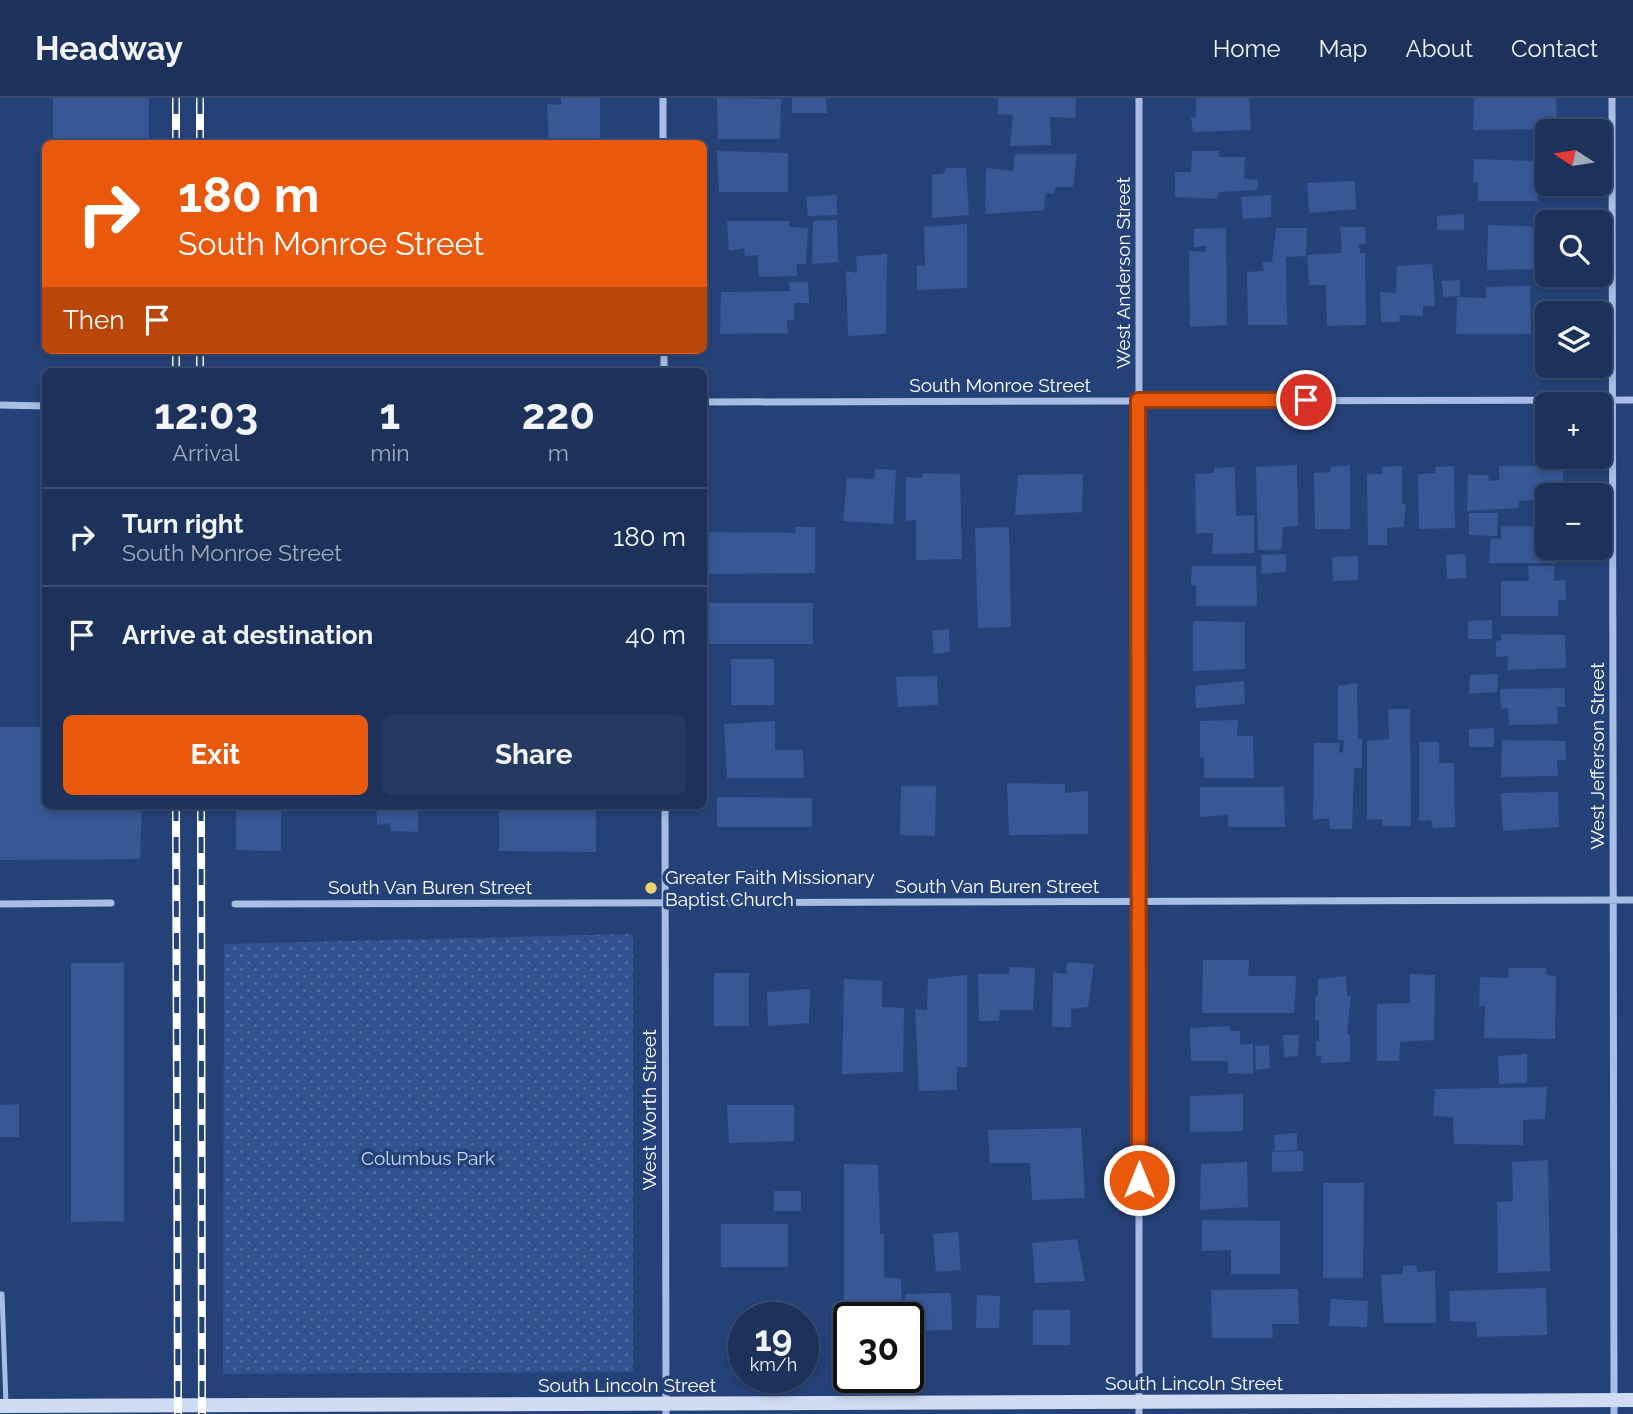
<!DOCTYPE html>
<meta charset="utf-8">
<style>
:root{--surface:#1c325a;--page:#253a60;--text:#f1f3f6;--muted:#a0aabb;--line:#3a4d70;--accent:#ea580c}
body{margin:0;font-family:Raleway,sans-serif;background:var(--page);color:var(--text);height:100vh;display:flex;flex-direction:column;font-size:26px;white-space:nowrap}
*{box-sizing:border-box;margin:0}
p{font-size:23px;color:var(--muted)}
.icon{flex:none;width:38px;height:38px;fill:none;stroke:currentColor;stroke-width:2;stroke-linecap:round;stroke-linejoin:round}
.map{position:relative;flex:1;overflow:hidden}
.sheet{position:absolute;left:42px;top:270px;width:665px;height:441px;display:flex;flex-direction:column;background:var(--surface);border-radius:10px;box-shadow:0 4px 10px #0003,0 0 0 2px var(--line)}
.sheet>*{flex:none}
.hud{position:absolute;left:42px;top:42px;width:665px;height:214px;border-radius:10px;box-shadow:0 4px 10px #0003,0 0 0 2px var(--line);background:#ea580c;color:#fff;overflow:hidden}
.needle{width:46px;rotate:282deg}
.buttons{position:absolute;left:1535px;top:21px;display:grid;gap:14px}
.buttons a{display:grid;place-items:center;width:77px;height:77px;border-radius:10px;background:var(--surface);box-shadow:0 4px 10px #0003,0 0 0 2px var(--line);font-size:35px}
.speed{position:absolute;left:728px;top:1204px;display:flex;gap:14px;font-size:35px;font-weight:700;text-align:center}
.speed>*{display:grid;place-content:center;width:91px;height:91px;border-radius:50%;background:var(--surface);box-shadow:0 4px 10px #0003,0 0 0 2px var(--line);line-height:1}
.speed small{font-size:18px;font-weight:400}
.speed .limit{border:4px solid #111;border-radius:10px;background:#fff;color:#111}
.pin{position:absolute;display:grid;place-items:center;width:60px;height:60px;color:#fff;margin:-30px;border:4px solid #fff;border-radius:50%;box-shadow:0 2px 7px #0007}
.me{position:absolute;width:77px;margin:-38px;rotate:0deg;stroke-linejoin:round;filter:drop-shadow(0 0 5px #0008)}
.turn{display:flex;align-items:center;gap:24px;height:147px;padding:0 21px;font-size:32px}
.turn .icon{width:91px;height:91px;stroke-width:2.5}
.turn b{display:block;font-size:49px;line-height:60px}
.then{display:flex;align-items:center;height:66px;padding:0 21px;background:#0003;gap:14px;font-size:26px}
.eta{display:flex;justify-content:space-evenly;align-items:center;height:119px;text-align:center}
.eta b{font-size:42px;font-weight:700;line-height:49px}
.button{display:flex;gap:14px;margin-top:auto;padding:14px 21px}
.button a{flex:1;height:80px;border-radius:10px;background:var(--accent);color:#fff;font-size:28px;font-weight:700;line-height:80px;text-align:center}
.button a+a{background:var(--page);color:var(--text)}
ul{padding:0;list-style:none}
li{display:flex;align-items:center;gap:21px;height:98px;padding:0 21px;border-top:2px solid var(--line)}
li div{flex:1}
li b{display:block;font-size:26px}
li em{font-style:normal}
header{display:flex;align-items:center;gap:42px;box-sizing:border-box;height:98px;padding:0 35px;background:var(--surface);border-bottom:2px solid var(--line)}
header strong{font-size:33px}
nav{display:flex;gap:38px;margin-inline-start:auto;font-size:24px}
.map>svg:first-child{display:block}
</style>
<header>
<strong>Headway</strong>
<nav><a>Home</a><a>Map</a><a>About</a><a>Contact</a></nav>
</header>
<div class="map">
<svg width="1633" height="1316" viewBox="0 0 1633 1316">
<defs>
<pattern id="grass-dots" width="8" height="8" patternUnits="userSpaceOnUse" patternTransform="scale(1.75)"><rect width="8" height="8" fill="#30538f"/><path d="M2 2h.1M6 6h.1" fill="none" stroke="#4f6da0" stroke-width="1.8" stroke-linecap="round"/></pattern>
</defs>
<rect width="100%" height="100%" fill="#254278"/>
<!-- grass -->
<path fill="url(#grass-dots)" d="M633,836V1274L223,1276L224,846Z"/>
<!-- building -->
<path fill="#365895" d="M53,0H149V46H53Z
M561,0H600V46H549L547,6L561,7Z
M717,0L781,1L780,41H718Z
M792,0H826L827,15H792Z
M998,0H1076L1075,20L1050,19L1051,47L1010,48L1013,17L998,16Z
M1196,0H1249L1251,32L1193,34L1191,19H1196Z
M1474,0H1556L1557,31L1473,32Z
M717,53L788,55V94H719Z
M1192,53H1219V59H1245L1244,81L1258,82L1257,92L1219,94L1217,101L1175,99V74H1191Z
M1015,56H1077L1073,89H1056L1054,96L1046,95L1044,112L985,116L986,70L1013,73Z
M1474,61L1538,63V103H1478V84L1473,85Z
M945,70H966L969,117L932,120V77L945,75Z
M1355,83L1356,111L1309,115L1307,85Z
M837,97V117L808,118L806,99Z
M1271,97V119L1243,121L1241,99Z
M1464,116V132H1437V118Z
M837,122L838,164L812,166L813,123Z
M727,123H789V129L808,130L806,166H797V178L759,179L758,157L745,158L744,150L729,153Z
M967,126V190L917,192V167L925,168L924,129Z
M1488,127L1547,129V171L1487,172Z
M1340,129H1365L1366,146H1359L1360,155H1365L1366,227L1327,228L1326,187H1309L1307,157L1342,155Z
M1226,130L1227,227L1190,229L1189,153L1206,154V148L1194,149V131Z
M1276,130H1307L1306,158L1286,159L1287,227H1248L1247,174L1264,173L1262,164H1272Z
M887,156L886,236L848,238L846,173L857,175L856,158Z
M1432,166L1435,208H1423V218L1400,217L1399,224H1381L1380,194L1396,195L1397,168Z
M1460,182V198L1443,199L1442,183Z
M789,184H808L809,205H794V222H787L788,235L720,236L721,194L790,193Z
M1530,188L1531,236H1456L1457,199L1486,200V189Z
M1297,367L1298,428L1283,429L1281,452H1258L1256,369Z
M1350,367V431H1315L1314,375L1331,374L1330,369Z
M1402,368V406H1406L1404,429L1387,430V447H1368L1367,376H1383L1382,369Z
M1454,368L1455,430L1419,431L1418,376L1436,375L1435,369Z
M1499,368H1563V387L1557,388L1556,397H1547V402L1519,403L1518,410L1467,413L1468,377H1488L1489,383L1499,382Z
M1235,369L1236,418L1254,417V455L1212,456L1213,435H1196L1195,376L1214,375V370Z
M875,371L896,372L893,426L843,423L847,380L874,381Z
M923,375L960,376L962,461L916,462V422L906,423V379L922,380Z
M1083,376L1082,414L1015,417L1018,377Z
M1469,415H1498L1497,438L1469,437Z
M1501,428L1547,429V450H1557L1556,465H1489L1491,440L1501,441Z
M795,429H815V475L706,476V434L796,435Z
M1009,429L1011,529L978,530L975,430Z
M1286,456V474L1262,476L1261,457Z
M1465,456L1466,480L1447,481L1446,457Z
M1358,458V482L1333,483L1332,459Z
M1192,468H1256L1257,508H1196V488L1191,487Z
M1528,468H1554V483L1565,482L1566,502H1558V518H1501V483H1529Z
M705,505H813V546H705Z
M1492,522V541H1468V523Z
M1193,523L1245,524V571L1193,573Z
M949,531L950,554L934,556L932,533Z
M1501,536L1565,537L1566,570L1507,572L1508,558L1496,559V543L1501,542Z
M731,561H774V607H731Z
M1498,576L1497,594L1469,596L1470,577Z
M937,578L938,607L898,609L896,579Z
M1244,583L1245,606L1196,610L1195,588Z
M1357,585L1358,641H1362V670H1354L1352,731H1330L1329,720L1313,722L1314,645H1340L1339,655L1343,654L1344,642H1338V588Z
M1565,590V609H1557L1558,626L1509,627L1508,610L1501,611L1500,591Z
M1388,611H1410L1411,728H1383L1382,721L1367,722V643L1389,641Z
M1238,622L1237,638H1253L1254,680H1204V659H1200V623Z
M775,623V652H803L804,680H727L724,626Z
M0,629H46V707H142L140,761L0,762Z
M1494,630V649H1469V631Z
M1502,642L1565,643L1566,662H1557L1558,678L1501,679Z
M1419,644H1439V665H1454L1455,729L1433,730L1431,722L1419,723Z
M1007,685L1065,686V695L1088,693V736L1009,737Z
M901,688H936L935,738L900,737Z
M1200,689H1284L1285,729H1228V717L1200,719Z
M1558,694L1559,729L1503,733L1501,695Z
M717,699L812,700V729H717Z
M236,707H281V753L236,752Z
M376,707H418V734L391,733L390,725L377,727Z
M499,707H596V754L499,753Z
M1203,862H1249L1248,878H1296L1294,915H1202Z
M1067,864L1094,866L1088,909L1071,911V929H1052L1053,874L1066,876Z
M71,865H124V1123L71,1124Z
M1010,869L1035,870L1033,912H1000L999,923H979L978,876H1009Z
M1509,870H1546L1547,877L1556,878L1555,941L1484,940L1485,908H1479L1480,879L1508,880Z
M714,875H749V928H714Z
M1410,876L1435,877L1434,942L1400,944L1399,963H1377V906L1410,905Z
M967,877V969H957V992L919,993L915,911L927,912L928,881Z
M1346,878L1347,899L1351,898L1347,936L1350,937V964L1321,965V958H1316V943H1319V922L1315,923V899L1318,898V881Z
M844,881L882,883V909L904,910L903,974L842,976Z
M810,891L809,925L768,928L767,894Z
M1230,928V933H1240V947L1253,946V976L1228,975V963H1191L1190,930Z
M1283,937H1299L1298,958L1284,959Z
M1269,947L1270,970L1256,972L1255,948Z
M1527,956V985L1499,986L1498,958Z
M1547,989L1545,1021L1523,1022V1047L1454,1046L1453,1019L1433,1018L1435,991Z
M1243,996V1033L1190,1034V998Z
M19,1006V1039H0V1007Z
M727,1007H794V1043L729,1045Z
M1081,1030L1085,1100L1032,1102L1030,1065H990L988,1032Z
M1297,1035V1052L1275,1053L1274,1037Z
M1303,1053V1073L1272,1074V1054Z
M1548,1062L1550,1173L1498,1175L1497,1104L1513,1103L1512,1064Z
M1247,1064L1248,1109L1200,1112L1201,1066Z
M844,1066L878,1067L880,1136H884V1179L901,1181L902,1220H849V1227H844Z
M1323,1085H1364L1363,1180H1323Z
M774,1093H801V1113H774Z
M1202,1122L1280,1123V1176H1231V1152L1202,1153Z
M721,1126H788V1169H721Z
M958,1134L961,1172L936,1174L933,1136Z
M1077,1141L1085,1183L1035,1185L1032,1145Z
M1416,1167L1417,1174L1435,1173L1436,1225H1384L1381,1177L1403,1176V1168Z
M1546,1190L1547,1237L1477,1239L1476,1224L1450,1223L1449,1193Z
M1298,1191L1299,1226H1272L1273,1240H1212L1211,1192Z
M951,1195L952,1232L908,1233L905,1196Z
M977,1197L1000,1198L999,1230H976Z
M1331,1201L1368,1203L1367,1229L1329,1228Z
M1033,1212H1070V1247H1033Z"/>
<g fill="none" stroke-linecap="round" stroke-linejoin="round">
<!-- lane -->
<path stroke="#a7bde3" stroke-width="5" d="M0,1196H2L6,1306"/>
<!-- street -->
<path stroke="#a7bde3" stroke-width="7" d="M663,0V46
M1139,0V1316
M1612,0L1614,1316
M664,252V273
M704,304L1633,302
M0,307L46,308
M665,707L666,1316
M0,806L111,805
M235,806L1633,802"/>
<!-- secondary -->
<path stroke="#d0dcf3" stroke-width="14" d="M0,1308L1633,1302"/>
<defs>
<path id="rail" d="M176,0V46
M200,0V46
M176,252V273
M200,252V273
M176,707L178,1316
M201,707L202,1316"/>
</defs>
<!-- rail casing -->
<use href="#rail" stroke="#fff" stroke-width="8"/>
<!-- rail -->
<use href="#rail" stroke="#254278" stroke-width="5" stroke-dasharray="16" stroke-linecap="butt"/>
</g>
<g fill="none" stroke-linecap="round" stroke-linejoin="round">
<defs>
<path id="route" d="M1139,1082L1138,302H1306"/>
</defs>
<!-- route casing -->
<use href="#route" stroke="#983908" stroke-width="18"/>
<!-- route -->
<use href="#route" stroke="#ea580c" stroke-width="12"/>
</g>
<!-- markers -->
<circle fill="#ecd26d" stroke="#254278" stroke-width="2.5" cx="651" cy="790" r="7"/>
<g text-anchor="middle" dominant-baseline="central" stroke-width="7" stroke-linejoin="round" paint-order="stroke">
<!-- street labels -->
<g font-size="19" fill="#fff" stroke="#254278">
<text transform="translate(1123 175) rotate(-90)">West Anderson Street</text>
<text x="1000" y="287">South Monroe Street</text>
<text transform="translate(1597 658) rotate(-90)">West Jefferson Street</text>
<text x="997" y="788">South Van Buren Street</text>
<text x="430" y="789">South Van Buren Street</text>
<text transform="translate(649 1012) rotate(-90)">West Worth Street</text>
<text x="1194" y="1285">South Lincoln Street</text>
<text x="627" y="1287">South Lincoln Street</text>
</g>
<!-- poi labels -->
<g font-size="19" fill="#fff" stroke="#254278" text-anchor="start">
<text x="665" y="779">Greater Faith Missionary<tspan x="665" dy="22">Baptist Church</tspan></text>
</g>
<!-- park labels -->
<g font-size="19" fill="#cad9f3" stroke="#254278">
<text x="428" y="1060">Columbus Park</text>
</g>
</g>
</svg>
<div class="buttons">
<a><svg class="needle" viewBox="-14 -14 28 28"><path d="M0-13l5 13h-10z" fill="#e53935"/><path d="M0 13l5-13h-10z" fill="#a0aabb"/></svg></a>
<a><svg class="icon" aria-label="search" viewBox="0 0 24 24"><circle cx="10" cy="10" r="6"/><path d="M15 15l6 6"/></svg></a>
<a><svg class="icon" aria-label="layers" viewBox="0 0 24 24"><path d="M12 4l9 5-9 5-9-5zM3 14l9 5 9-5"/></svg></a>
<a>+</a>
<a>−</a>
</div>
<div class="speed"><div>19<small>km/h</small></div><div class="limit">30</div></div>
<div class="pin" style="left:1306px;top:302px;background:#d93025"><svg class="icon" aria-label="arrive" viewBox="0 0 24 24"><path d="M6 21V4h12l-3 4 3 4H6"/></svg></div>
<svg class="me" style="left:1139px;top:1082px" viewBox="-20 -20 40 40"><circle r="17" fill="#ea580c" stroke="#fff" stroke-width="3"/><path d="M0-11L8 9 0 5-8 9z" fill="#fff"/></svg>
<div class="hud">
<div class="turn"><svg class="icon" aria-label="right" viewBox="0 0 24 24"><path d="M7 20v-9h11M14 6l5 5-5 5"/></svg><div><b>180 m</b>South Monroe Street</div></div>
<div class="then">Then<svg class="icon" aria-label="arrive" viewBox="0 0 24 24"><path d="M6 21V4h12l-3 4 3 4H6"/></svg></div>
</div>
<section class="sheet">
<div class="eta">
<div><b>12:03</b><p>Arrival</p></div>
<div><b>1</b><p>min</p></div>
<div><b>220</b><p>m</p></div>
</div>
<ul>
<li><svg class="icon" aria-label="right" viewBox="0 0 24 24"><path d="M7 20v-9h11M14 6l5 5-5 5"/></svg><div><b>Turn right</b><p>South Monroe Street</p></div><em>180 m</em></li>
<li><svg class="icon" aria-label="arrive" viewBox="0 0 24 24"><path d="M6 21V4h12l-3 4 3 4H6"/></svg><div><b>Arrive at destination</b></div><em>40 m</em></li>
</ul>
<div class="button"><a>Exit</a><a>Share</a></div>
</section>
</div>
